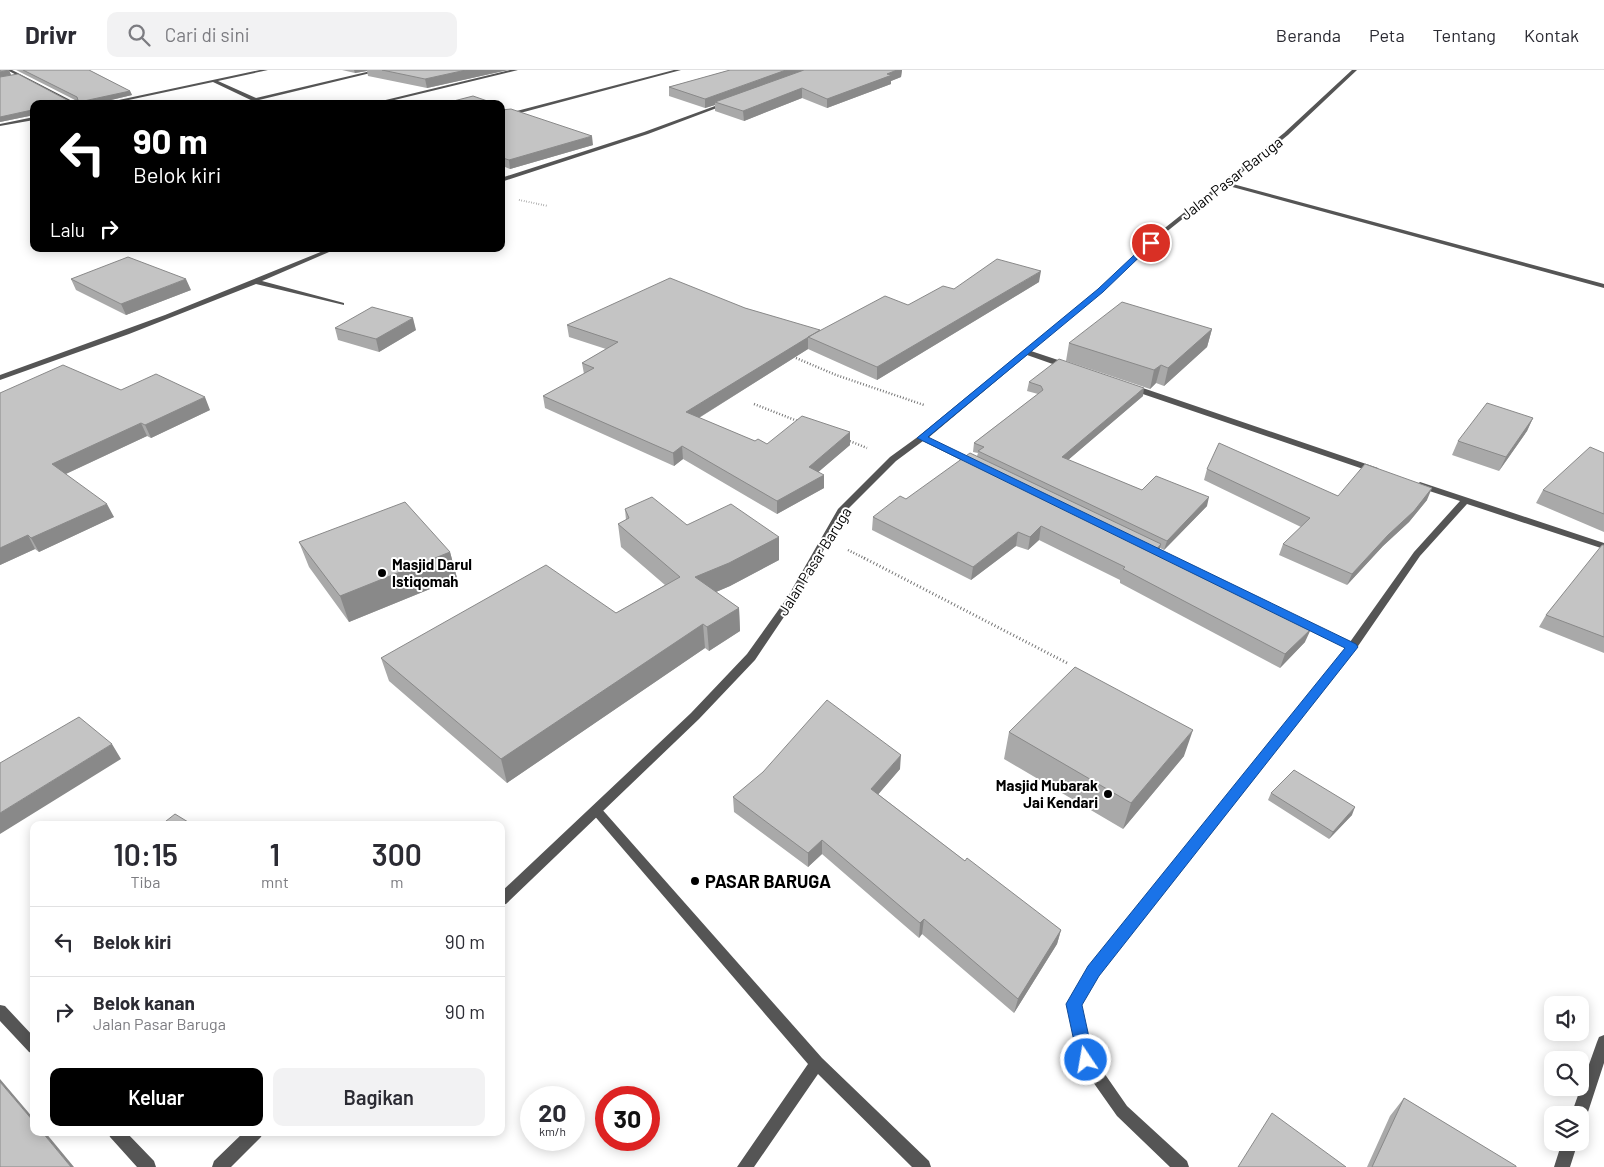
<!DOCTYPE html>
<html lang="id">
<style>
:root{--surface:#fff;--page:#f2f2f3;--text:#2b2b33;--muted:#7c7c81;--line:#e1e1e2;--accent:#000}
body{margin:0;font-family:Barlow,sans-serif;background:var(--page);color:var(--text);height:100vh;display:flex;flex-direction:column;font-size:19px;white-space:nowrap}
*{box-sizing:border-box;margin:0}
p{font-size:16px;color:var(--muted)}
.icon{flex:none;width:28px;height:28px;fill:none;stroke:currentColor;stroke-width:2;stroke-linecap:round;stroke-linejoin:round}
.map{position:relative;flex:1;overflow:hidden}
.side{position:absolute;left:30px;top:751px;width:475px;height:315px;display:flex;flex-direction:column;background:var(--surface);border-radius:10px;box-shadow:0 2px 12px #0003}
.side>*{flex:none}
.guide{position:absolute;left:30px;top:30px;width:475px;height:152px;border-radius:10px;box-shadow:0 2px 12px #0003;background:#000;color:#fff;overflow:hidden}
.tools{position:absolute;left:1544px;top:926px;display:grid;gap:10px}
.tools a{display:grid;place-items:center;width:45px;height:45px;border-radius:10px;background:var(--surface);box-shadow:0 2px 12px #0003;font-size:25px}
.speed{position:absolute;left:520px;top:1016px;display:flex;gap:10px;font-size:25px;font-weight:700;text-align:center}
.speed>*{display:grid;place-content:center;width:65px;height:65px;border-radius:50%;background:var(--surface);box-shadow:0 2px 12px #0003;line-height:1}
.speed small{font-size:12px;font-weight:400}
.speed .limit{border:8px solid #d22;background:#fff;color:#111}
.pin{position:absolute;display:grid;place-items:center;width:42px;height:42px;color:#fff;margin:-21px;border:2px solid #fff;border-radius:50%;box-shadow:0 1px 5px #0007}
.me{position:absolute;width:55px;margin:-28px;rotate:348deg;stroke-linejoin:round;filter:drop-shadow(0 0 4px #0008)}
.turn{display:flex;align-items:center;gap:18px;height:105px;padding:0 20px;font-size:22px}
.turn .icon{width:65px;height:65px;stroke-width:2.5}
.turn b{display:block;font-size:35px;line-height:42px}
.then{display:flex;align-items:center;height:48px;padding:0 20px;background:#0003;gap:10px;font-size:19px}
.eta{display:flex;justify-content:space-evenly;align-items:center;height:85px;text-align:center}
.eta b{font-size:30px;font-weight:600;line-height:35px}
.primary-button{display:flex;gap:10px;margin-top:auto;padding:10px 20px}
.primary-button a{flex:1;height:58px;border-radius:10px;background:var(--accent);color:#fff;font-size:20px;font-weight:600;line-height:58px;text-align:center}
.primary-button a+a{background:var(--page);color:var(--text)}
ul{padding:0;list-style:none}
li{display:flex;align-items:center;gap:15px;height:70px;padding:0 20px;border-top:1px solid var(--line)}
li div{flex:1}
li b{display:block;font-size:19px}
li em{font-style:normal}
header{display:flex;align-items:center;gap:30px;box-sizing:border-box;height:70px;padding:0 25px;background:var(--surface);border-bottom:1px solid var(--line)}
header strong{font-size:24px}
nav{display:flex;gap:28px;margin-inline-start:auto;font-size:18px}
.search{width:350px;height:45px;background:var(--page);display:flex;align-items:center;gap:12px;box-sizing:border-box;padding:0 18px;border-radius:10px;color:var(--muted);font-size:19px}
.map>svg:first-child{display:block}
</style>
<header>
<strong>Drivr</strong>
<div class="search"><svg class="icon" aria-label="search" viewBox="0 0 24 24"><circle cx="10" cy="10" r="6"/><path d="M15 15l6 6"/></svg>Cari di sini</div>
<nav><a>Beranda</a><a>Peta</a><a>Tentang</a><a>Kontak</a></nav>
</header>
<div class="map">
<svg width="1604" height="1097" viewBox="0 0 1604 1097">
<rect width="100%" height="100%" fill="#fff"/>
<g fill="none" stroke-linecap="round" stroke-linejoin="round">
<!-- path-far2 -->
<path stroke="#777" stroke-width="2" stroke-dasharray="0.5 2" stroke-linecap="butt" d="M519,130L548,136"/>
<!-- path-far1 -->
<path stroke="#777" stroke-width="2.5" stroke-dasharray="1 2" stroke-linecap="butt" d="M796,288L836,305L924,335
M754,334L800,352
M847,370L867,378
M848,480L866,489"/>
<!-- path -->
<path stroke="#777" stroke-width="3" stroke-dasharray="1 2.5" stroke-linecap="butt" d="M864,488L1067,593"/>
<!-- lane -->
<path fill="#555" fill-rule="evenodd" d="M596,735L600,737L822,988L929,1091L931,1097H912L818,1004L754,1097H737L808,994L592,743L590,740L592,737Z"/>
<!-- street -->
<path fill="#555" fill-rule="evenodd" d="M7,0H12L78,34H72Z
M260,0H268L218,11L256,28L375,0H383L259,30L265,34H259L213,12L110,34H100Z
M510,0H518L378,34H369Z
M674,0H681L501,48V45Z
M1352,0H1357L1288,65L1229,113L1604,214V218L1225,115L1165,163L1103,221L1031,281L1070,294V298H1064L1027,285L928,368L977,391V395H971L923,371L896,391L845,442L796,529L755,590L699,649L506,834L501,835V822L691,643L747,584L787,528L838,439L890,387L919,366L1099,219L1161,161L1284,63Z
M726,32L730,33L648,64L501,112V108L644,62Z
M34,47V50L0,56V54Z
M328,179H336L262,211L344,233V235L256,214L129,264L0,310V305L165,245Z
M1128,315H1134L1378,398L1379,400L1375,403L1372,402L1128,319Z
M1420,412L1604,473V479L1467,434L1420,486L1356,579L1099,905L1081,935L1093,987L1127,1036L1187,1091L1189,1097H1170L1117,1046L1081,995L1067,934L1089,897L1346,578L1171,491L1173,489H1179L1350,572L1414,482L1460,431L1417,417L1416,415Z
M0,935L5,936L34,967V984L29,982L0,951Z
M1604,965V993L1587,1045L1584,1050L1580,1052V1045H1571L1597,972L1599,967Z
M108,1062H126L154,1091L156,1097H137L110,1067Z
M244,1062H263L261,1067L231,1097H212L214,1091Z
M1562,1072H1578L1570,1097H1554Z"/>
</g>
<!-- wall -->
<path fill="#a9a9a9" d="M0,0H9L11,5L5,6L18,4L69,31L75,30L16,0H89L130,21L132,25L94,34H34V45L0,52Z
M342,0H508L427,18L368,6L367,1L355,3Z
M730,0H902L901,7L891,11V14L827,38L802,28L744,51L715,41V35L705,38L669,26V17Z
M501,40L593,75L510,99L505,97L501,99Z
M71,209L191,220L126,245L76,220Z
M1039,212L877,310L808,279L699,348L755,371L767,374L850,362V375L818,402L824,418L777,444L683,389L674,396L545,338L543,326L584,304L582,293L606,279L569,267L567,255L745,238L820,261L908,235L954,219Z
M335,258L416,260L379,282L338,270Z
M1212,259L1207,277L1164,316L1156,313L1150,319L1066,291L1069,273Z
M1029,312L1143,326L1068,390L1142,420L1207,436L1164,480L1160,478L1159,482L1305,572L1280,598L1120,513V510L1039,470L1028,480L1016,476L971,510L872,460L873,447L906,429L977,386L978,383L973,382L974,373L1038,324L1027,321Z
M121,320L210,340L151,368L147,366L66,404L114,447L39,482L35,479L0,495V323Z
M1533,348L1527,361L1499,401L1452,385L1458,371Z
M1604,383V462L1536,433L1543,420Z
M1207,399L1338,426L1427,430L1409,452L1383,476L1347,515L1279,485L1283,474L1301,457L1204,410Z
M625,439L687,455L779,467V490L730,516L716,522L739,538L740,561L709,581L705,578L507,713L389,611L381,588L616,543L665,515L621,477L618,454L626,450Z
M299,472L450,482L457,508L349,552L309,497Z
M1604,475V583L1539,557L1546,545Z
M1009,662L1184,686L1123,759L1004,689Z
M900,699L878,724L965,791L1061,860L1057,874L1014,943L922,864L919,868L822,784L808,797L734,742L733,727Z
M1271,723L1352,745L1329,769L1268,730Z
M1404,1028L1516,1097H1367L1390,1046Z"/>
<!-- shaded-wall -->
<path fill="#898989" d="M9,0L11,5L0,7V2Z
M354,0H367V1L355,3Z
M466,0H508L427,18L425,9Z
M786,0H811L715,32V35L705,38V29Z
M897,0H902L901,7L891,11V14L827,38V29Z
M802,18V28L744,51L743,41Z
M130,21L132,25L94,34H70Z
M32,40L34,45L0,52V47Z
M592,66L593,75L510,99L509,90Z
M503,88L505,97L501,99V89Z
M1041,201L1039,212L877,310V297Z
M186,209L191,220L126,245L121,234Z
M413,248L416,260L379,282L376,269Z
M1212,259L1207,277L1164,316L1168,298Z
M808,267V279L687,355L686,342Z
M1161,295L1156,313L1150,319L1154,300Z
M1144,318L1143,326L1061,396L1062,387Z
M205,327L210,340L151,368L145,355Z
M1533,348L1527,361L1499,401L1506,387Z
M141,353L147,366L59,407L52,394Z
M850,362V375L809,410V397Z
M682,376L683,389L674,396L673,383Z
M824,405V418L777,444V431Z
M1432,418L1427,430L1409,452L1383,476L1347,515L1352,504L1388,465Z
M1209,427L1207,436L1164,480L1167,471Z
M107,434L114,447L39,482L31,468Z
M1041,456L1039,470L1028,480L1030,467Z
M1018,462L1016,476L971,510L973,497Z
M28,465L35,479L0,495V478Z
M779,467V490L730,516L697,530L695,507Z
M1161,474L1157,488L1155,481Z
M450,482L457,508L349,552L340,526Z
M739,538L740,561L709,581L707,557Z
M703,554L705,578L507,713L501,689Z
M1311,559L1305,572L1280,598L1285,584Z
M1193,660L1184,686L1123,759L1131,733Z
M112,674L121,689L0,764V743Z
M901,685L900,699L870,734L871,719Z
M1355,737L1352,745L1329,769L1333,762Z
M822,770V784L808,797V783Z
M924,849L922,864L919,868L920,853Z
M1061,860L1057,874L1014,943L1018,929Z
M0,1009L34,1049V1052L0,1012Z
M42,1062H45L74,1097H71Z"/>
<!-- building -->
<path fill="#c4c4c4" stroke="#898989" d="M0,0H9L0,2Z
M23,0H89L130,21L70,34H34V41L32,40L0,47V7L18,4L69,31L78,30L77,27Z
M382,0H466L425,9Z
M730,0H786L705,29L669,17Z
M804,0H897L887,4L892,5L827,29L802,18L743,41L715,32Z
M473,26L496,34H442Z
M511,39L592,66L509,90L503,88L501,89V40Z
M128,187L186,209L121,234L71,209Z
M997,189L1041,201L877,297L808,267L885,226L908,235L943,216L954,219Z
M670,208L745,238L820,260L686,342L755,371L758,369L767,374L802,346L850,362L809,397L824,405L777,431L682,376L673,383L543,326L594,298L582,293L618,272L567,255Z
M1122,232L1212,259L1168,298L1161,295L1154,300L1069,273Z
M372,237L413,248L376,269L335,258Z
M1059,289L1144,318L1062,387L1142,420L1156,406L1209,427L1167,471L978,381L984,377L974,373L1043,320L1041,316L1029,312Z
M63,295L121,320L156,304L205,327L145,355L141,353L52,394L107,434L31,468L28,465L0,478V323Z
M1487,333L1533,348L1506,387L1458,371Z
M1219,373L1338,426L1365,394L1432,418L1414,441L1388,465L1352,504L1283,474L1310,448L1207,399Z
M1590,377L1604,383V444L1543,420Z
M970,383L1161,474L1155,481L1311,559L1285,584L1123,499L1125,497L1041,456L1030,467L1018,462L973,497L873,447L900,426L906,429Z
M652,427L687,455L731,434L779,467L729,493L695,507L739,538L707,557L703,554L501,689L381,588L546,495L616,543L680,507L618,454L629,448L625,439Z
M405,432L450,482L340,526L299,472Z
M1602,475H1604V567L1546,545Z
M1075,597L1193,660L1131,733L1009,662Z
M827,630L901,685L871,719L965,791L967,788L1061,860L1018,929L924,849L920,853L822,770L808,783L733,727L763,702Z
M79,647L112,674L0,743V693Z
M1294,700L1355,737L1333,762L1271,723Z
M175,744L193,755H161Z
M0,1012L34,1052V1062H42L71,1097H0Z
M1404,1028L1516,1096V1097H1372Z
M1272,1043L1346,1097H1238Z"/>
<!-- route -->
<path fill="#1a73e8" stroke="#114b97" d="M1148,172L1154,173L1103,222L928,367L1356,574L1358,577L1099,906L1082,935L1094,990L1092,996L1086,998L1080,996L1078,990L1066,934L1088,896L1345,578L917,368L1098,219Z"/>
<!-- markers -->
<g fill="#000" stroke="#fff" stroke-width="2">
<circle cx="382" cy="503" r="5"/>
<circle cx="1108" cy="724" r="5"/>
<circle cx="695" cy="811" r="5"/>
</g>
<g text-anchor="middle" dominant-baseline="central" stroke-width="4" stroke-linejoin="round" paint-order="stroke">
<!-- street labels -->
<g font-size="15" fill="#000" stroke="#fff">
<text transform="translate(1231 108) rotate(-38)">Jalan Pasar Baruga</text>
<text transform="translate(814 491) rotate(-58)">Jalan Pasar Baruga</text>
</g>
<!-- poi labels -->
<g font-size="15" font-weight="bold" fill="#000" stroke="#fff" text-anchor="start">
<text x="392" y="494">Masjid Darul<tspan x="392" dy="17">Istiqomah</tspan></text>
<text x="1098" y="715" text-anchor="end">Masjid Mubarak<tspan x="1098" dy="17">Jai Kendari</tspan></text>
</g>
<!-- near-poi labels -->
<g font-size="18" font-weight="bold" fill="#000" stroke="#fff" text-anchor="start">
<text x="705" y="811">PASAR BARUGA</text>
</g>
</g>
</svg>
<div class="tools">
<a><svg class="icon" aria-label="sound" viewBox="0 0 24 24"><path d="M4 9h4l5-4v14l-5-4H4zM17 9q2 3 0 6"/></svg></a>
<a><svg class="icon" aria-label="search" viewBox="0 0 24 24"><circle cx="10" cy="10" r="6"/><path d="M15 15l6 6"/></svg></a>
<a><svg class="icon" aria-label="layers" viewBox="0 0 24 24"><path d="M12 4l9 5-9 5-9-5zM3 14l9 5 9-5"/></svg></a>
</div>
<div class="speed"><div>20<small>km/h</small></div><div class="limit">30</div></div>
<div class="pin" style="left:1151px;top:173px;background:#d93025"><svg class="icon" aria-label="arrive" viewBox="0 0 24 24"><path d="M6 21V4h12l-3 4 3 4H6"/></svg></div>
<svg class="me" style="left:1086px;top:990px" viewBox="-20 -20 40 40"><circle r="17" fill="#1a73e8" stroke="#fff" stroke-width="3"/><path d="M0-11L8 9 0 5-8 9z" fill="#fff"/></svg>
<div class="guide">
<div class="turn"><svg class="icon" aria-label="left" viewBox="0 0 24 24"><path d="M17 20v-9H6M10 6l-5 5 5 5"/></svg><div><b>90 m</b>Belok kiri</div></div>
<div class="then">Lalu<svg class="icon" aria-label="right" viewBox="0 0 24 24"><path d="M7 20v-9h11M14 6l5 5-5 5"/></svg></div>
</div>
<section class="side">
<div class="eta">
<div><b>10:15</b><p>Tiba</p></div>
<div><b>1</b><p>mnt</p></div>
<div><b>300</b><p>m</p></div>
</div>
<ul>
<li><svg class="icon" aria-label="left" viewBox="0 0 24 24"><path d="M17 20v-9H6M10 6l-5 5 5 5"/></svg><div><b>Belok kiri</b></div><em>90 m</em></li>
<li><svg class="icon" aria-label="right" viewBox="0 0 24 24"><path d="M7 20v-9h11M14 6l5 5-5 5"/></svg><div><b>Belok kanan</b><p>Jalan Pasar Baruga</p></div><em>90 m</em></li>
</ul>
<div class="primary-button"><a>Keluar</a><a>Bagikan</a></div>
</section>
</div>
